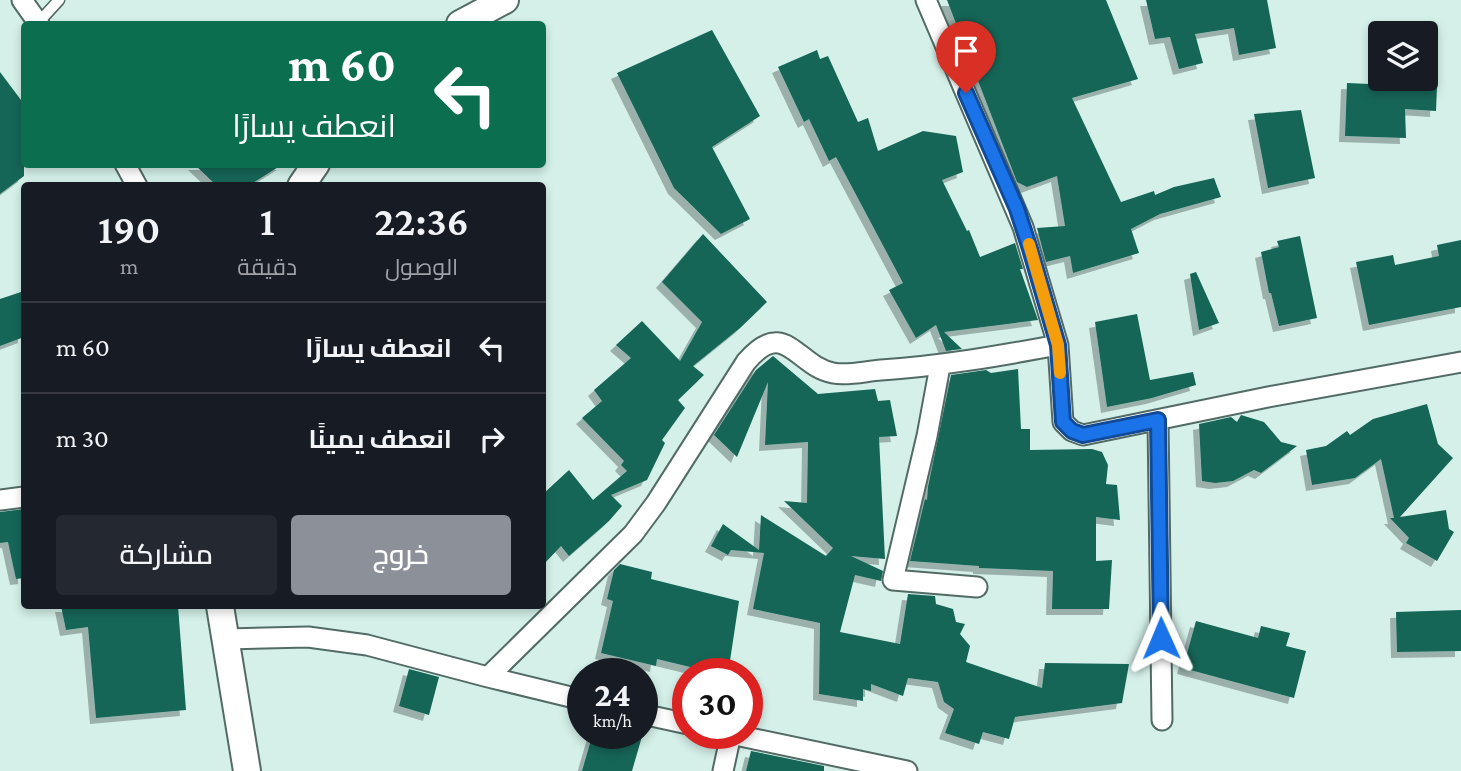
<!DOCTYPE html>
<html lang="ar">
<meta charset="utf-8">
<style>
:root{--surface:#171b24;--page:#242831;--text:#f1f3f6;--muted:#9ea1a6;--line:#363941;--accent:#8c9099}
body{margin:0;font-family:"Crimson Pro",Cairo,serif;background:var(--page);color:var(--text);direction:rtl;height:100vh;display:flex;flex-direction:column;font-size:26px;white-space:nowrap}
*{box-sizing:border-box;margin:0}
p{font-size:23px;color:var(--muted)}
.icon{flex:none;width:38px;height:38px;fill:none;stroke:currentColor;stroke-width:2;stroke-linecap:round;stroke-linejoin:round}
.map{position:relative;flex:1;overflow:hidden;direction:ltr}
.drawer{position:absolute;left:21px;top:182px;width:525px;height:427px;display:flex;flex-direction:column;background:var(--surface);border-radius:7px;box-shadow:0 4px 10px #0003;direction:rtl}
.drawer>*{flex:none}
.guide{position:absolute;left:21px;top:21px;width:525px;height:147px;border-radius:7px;box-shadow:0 4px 10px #0003;direction:rtl;background:#0b6e4f;color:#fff;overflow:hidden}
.buttons{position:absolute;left:1368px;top:21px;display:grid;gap:14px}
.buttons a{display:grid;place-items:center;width:70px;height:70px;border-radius:7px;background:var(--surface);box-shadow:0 4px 10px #0003;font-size:35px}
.speed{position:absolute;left:567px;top:658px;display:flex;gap:14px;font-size:35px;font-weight:700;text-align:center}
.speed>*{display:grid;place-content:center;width:91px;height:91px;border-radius:50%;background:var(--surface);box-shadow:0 4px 10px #0003;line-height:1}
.speed small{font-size:18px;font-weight:400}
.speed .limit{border:10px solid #d22;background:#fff;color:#111}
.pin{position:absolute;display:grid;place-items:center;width:60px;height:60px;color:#fff;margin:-72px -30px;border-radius:50% 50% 50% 0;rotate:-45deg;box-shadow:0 0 7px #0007}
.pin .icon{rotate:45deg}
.me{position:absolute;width:77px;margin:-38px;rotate:359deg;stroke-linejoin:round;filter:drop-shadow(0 0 5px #0008)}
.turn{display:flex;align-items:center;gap:24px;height:147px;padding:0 35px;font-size:32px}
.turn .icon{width:91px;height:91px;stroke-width:2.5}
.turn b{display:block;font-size:49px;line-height:60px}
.eta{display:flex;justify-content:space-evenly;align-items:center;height:119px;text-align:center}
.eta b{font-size:42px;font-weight:600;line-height:49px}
.action{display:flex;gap:14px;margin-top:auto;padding:14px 35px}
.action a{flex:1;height:80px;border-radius:7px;background:var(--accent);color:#fff;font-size:28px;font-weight:600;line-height:80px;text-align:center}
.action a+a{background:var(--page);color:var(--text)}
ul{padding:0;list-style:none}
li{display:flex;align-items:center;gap:21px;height:91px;padding:0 35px;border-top:2px solid var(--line)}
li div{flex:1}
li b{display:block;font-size:26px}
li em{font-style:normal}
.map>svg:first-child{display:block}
</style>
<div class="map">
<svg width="1461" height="771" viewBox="0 0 1461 771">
<defs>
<filter id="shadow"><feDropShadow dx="-6" dy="6" stdDeviation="0" flood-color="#0004"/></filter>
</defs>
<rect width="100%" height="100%" fill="#d4f0e9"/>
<!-- building -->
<path fill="#146658" filter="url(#shadow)" d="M947,0H1106L1138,79L1072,98L1121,202L1154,191L1155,195L1174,187L1214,178L1221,197L1160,214L1131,229L1139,253L1073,273L1070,256L1046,262L1037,228L1065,226L1057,176L1027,187L1017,182Z
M1146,0H1267L1276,48L1239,55L1234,28L1195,34L1203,63L1179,69L1170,37L1155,39Z
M712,30L760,116L712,147L750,219L721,234L674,188L617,73Z
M817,50L820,59L828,56L858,122L868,118L878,151L923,131L956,136L963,172L942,180L967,231L969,230L980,257L1015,243L1023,269H1020L1038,320L944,332L962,349L946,351L936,325L916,338L889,290L903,283L836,157L829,161L809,119L804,122L778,67Z
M0,72L24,104V176L0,194Z
M1347,83L1437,87L1436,111L1405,109L1406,138L1345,136Z
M1301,110L1315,178L1268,188L1254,114Z
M194,164H283L248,186H217Z
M703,234L767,302L740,328L693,366L704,375L678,400L685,408L662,440L665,443L647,480L611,495L622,506L609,521L569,556L561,546L542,566V495L569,470L593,500L627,471L621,465L624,461L582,418L602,401L594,390L631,358L616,345L642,321L680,361L702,322L662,282Z
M1300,236L1317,318L1279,326L1271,293H1269L1261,252L1279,247L1277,241Z
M1461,240V307L1369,325L1356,262L1393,255L1395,265L1439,256L1437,245Z
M1196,272L1219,323L1199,330L1190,274Z
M24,291V337L0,346V299Z
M1137,314L1150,380L1193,372L1196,385L1152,398L1107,407L1095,322Z
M773,356L818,394L875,389L878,401L890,400L897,436L879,437L885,559L851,556L883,571L881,581L855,575L840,632L900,644L908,594L935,596L936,604L953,609L956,622L965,624L960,634L970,646L966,662L1042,688L1045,663L1129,664L1122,703L1015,717L1009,739L983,732L979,744L945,733L954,709L944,702L938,682L908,678L903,696L871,684V691L863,689V701L819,694L820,623L753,609L764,553L731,550L728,555L711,546L723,524L759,550L761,515L826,556L833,548L784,501L807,503L808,442L765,445L768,382L737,457L714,435L756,370Z
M1018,369L1021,429H1030V450L1092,449L1102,452L1108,465L1106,484L1117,485L1120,520L1096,517V561L1112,560L1109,609H1052L1053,571L979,568V566L910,561L925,499L927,500L928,487L951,375L986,370L991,373Z
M1427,404L1438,444L1453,458L1400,517L1446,510L1449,529L1454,532L1437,561L1406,543L1409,538L1390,518H1394L1381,459L1355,478L1312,485L1306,450L1326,446L1347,431L1350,435L1373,419Z
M1241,415L1264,422L1281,442L1297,446L1261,473L1254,470L1233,481L1215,483L1202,481L1199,424L1231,417L1237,422Z
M24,509V578L16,579L8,542L0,543V512Z
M620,564L652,572L651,579L739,601L728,674H719L657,659L656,666L601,653L613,601L607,599L614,570Z
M61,606H178L186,710L96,718L88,627L66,630Z
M1461,610V651L1397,652L1396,612Z
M1196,621L1258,638L1261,626L1290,633L1286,646L1306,651L1294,698L1183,668Z
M409,669L439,677L429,715L399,706Z
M593,733H643L632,771H582Z
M751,751L824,766V771H746Z"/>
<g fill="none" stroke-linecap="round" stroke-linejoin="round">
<defs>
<path id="lane" d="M38,23L59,0"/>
<path id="street" d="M22,0L39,24
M926,0L1023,227L1058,345L1063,422L1072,431L1083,435L1268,397L1461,362
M125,164L137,186
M940,366L927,436L893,580L977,587
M1158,420L1162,720
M0,500L24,497
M226,639L308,637L367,645L488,677L583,700
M488,677L633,534L656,503L746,362C785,316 796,366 833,373C848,376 866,371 881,370C941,366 999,356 1058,345
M642,714L688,724
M726,733L907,771
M723,771L731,734"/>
<path id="secondary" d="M460,24L505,0
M301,186L316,164
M220,606L247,771"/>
</defs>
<!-- lane casing -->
<use href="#lane" stroke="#536b65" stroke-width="13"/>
<!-- street casing -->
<use href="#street" stroke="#536b65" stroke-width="23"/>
<!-- secondary casing -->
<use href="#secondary" stroke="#536b65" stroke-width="30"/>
<!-- lane -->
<use href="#lane" stroke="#fff" stroke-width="10"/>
<!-- street -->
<use href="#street" stroke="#fff" stroke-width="19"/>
<!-- secondary -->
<use href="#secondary" stroke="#fff" stroke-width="26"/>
</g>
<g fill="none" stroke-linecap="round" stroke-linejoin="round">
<defs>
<path id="route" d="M966,93L1017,209L1030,249L1058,345L1063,422L1072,431L1083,435L1158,420L1161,638"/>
</defs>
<!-- route casing -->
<use href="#route" stroke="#114b97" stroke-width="18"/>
<!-- route -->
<use href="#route" stroke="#1a73e8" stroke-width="12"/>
<!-- slow -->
<path stroke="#f59e0b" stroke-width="12" d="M1029,244L1058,345L1060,373"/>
</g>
</svg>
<div class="buttons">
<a><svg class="icon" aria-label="layers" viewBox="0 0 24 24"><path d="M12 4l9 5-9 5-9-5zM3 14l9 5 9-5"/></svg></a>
</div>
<div class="speed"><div>24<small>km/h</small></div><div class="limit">30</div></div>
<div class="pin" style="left:966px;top:93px;background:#d93025"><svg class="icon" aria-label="arrive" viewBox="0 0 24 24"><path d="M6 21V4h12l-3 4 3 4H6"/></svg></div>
<svg class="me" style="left:1161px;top:638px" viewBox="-20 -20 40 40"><path d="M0-17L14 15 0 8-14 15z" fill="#1a73e8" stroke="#fff" stroke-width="4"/></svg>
<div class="guide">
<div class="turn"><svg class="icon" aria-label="left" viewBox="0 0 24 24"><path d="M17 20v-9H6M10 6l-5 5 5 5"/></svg><div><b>60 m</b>انعطف يسارًا</div></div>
</div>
<section class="drawer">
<div class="eta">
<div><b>22:36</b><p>الوصول</p></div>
<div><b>1</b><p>دقيقة</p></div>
<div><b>190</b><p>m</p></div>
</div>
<ul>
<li><svg class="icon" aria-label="left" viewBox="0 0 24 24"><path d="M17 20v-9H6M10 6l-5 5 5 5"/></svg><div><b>انعطف يسارًا</b></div><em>60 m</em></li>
<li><svg class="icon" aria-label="right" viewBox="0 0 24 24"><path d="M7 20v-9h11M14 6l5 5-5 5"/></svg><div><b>انعطف يمينًا</b></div><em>30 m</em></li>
</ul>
<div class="action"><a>خروج</a><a>مشاركة</a></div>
</section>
</div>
